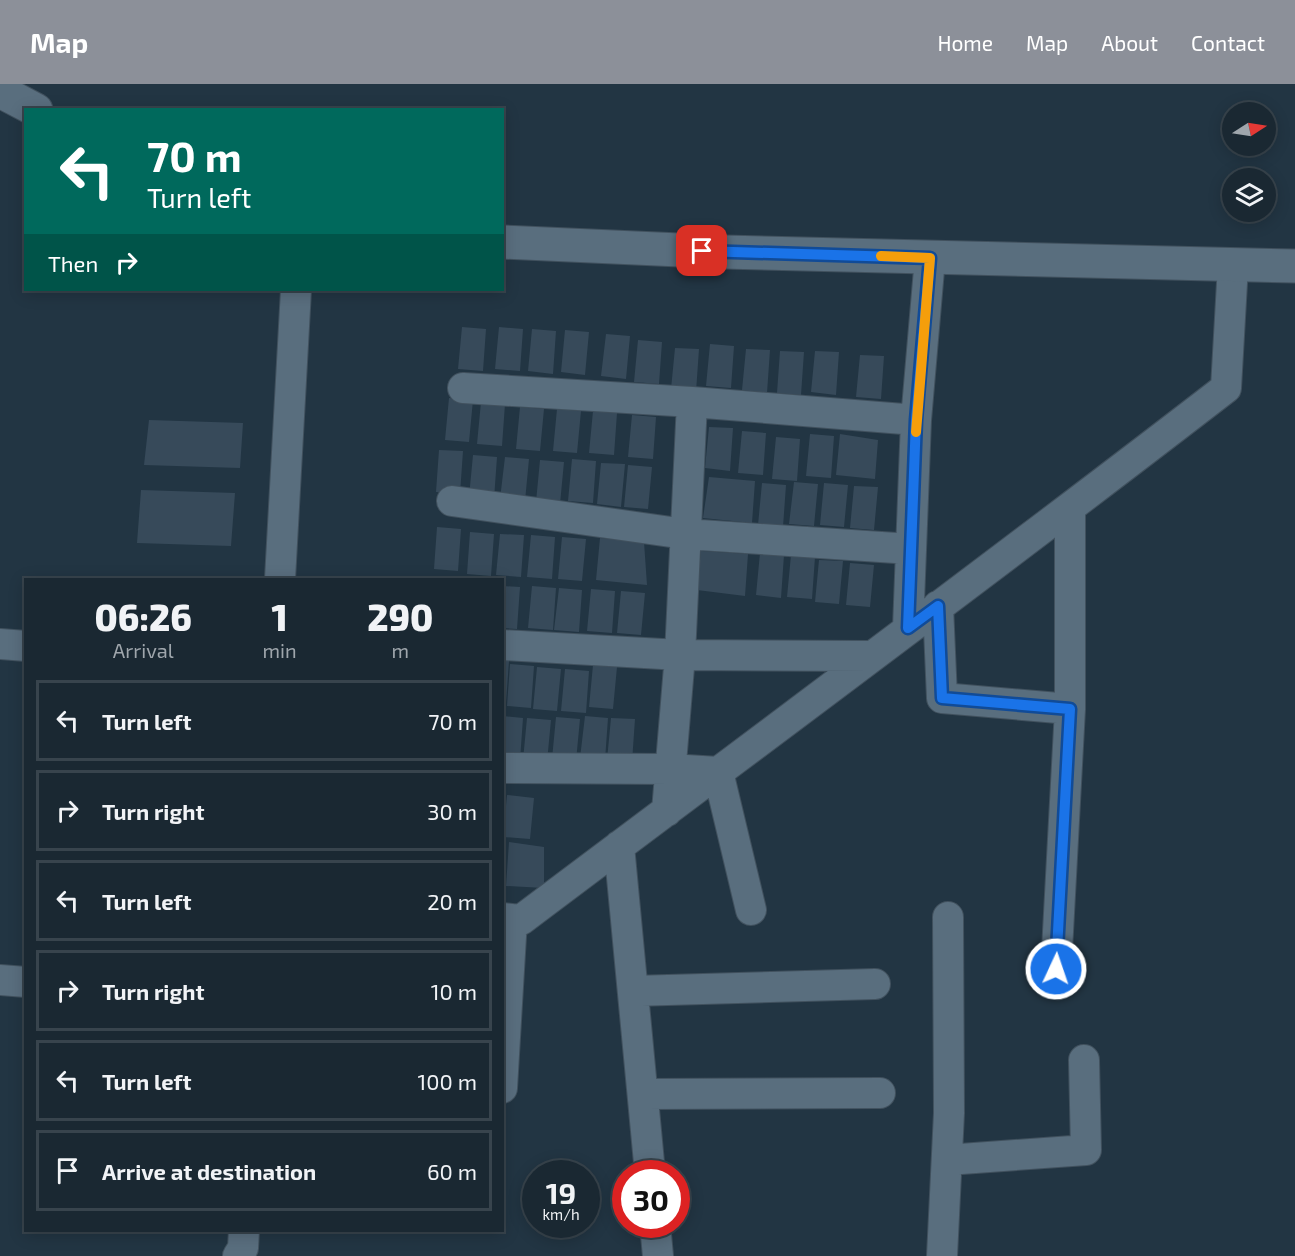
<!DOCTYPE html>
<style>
:root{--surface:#1a2832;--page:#27343e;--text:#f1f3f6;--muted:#9fa6ac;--line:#38444d;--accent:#8c9099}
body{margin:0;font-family:"Exo 2",sans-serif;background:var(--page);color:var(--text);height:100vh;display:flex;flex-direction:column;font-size:22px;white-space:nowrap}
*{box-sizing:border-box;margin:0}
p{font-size:20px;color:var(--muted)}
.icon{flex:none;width:33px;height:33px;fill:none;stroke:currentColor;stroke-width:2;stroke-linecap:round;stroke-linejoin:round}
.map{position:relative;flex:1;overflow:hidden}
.panel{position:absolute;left:24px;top:494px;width:480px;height:654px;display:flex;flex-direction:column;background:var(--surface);border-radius:0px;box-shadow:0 3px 15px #0003,0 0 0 2px var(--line)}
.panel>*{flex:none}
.guide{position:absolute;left:24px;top:24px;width:480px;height:183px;border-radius:0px;box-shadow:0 3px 15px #0003,0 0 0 2px var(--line);background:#00695c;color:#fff;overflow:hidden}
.needle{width:39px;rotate:78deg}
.fabs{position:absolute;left:1222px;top:18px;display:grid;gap:12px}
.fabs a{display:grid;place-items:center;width:54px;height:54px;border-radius:50%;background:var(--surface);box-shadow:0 3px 15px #0003,0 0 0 2px var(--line);font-size:30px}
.speed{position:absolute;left:522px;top:1076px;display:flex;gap:12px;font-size:30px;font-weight:700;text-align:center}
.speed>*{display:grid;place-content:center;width:78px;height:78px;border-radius:50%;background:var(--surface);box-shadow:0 3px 15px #0003,0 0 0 2px var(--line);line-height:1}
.speed small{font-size:15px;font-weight:400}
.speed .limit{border:9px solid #d22;background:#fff;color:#111}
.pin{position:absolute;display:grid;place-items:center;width:51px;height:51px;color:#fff;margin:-26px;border-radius:12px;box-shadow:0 3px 9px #0006}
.me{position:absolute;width:66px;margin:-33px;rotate:3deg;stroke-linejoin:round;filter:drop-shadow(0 0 4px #0008)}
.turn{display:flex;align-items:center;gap:21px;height:126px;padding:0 24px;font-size:27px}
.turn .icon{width:78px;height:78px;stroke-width:2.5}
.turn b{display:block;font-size:42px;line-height:51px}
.then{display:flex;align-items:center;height:57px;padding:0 24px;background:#0003;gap:12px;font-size:22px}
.eta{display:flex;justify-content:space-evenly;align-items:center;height:102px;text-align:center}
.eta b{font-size:36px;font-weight:800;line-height:42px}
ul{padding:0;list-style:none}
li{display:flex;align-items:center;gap:18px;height:81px;margin:0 12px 9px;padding:0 12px;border:3px solid var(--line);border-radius:0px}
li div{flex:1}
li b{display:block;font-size:22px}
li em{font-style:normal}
header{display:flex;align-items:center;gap:36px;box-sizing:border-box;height:84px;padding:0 30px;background:var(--accent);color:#fff}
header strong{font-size:28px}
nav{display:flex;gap:33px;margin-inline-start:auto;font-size:21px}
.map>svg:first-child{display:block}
</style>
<header>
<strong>Map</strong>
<nav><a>Home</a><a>Map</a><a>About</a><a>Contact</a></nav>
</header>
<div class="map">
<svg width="1295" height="1172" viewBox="0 0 1295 1172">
<rect width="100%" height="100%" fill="#223543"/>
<!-- building -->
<path fill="#374a5a" d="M462,243L486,245L483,287L458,285Z
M499,243L523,245L520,287L495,285Z
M532,245L556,247L553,290L528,287Z
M565,246L589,248L585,291L561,288Z
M606,250L630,252L626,295L601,292Z
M638,256L662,258L659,300L634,298Z
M710,260L734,262L731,304L706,302Z
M675,264L699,265L696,308L671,305Z
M746,265L770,266L767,309L742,306Z
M780,267L804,268L801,311L777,309Z
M815,267L839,268L836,311L811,308Z
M860,271L884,272L881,315L856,313Z
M449,314L473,316L469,358L445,356Z
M481,318L505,320L502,362L477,360Z
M520,323L544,325L540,367L516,365Z
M557,325L581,327L577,369L553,367Z
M593,327L617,329L614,371L589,369Z
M632,331L656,333L653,375L628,373Z
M149,336L243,339L240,384L144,381Z
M709,343L733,344L730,387L705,384Z
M742,347L766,349L763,391L738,389Z
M810,350L834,352L831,394L806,392Z
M840,350L878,356L875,395L836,391Z
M776,353L800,355L797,397L772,395Z
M439,366L463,367L460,410L436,408Z
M473,371L497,373L494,415L469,413Z
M505,373L529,375L525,417L500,415Z
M572,375L596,377L593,419L568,417Z
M540,376L564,378L560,420L536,418Z
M601,379L625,380L621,423L597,420Z
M628,381L652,383L648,425L624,423Z
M709,393L755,397L752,439L703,434Z
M794,398L818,400L814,442L789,440Z
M762,399L786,401L783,443L758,441Z
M824,399L848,401L844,443L820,441Z
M854,402L878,403L874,446L850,444Z
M141,406L235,409L231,462L137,459Z
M437,443L461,445L458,487L434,485Z
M470,448L494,450L491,492L467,490Z
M500,450L524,451L521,493L496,491Z
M531,451L555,453L552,495L527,493Z
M562,453L586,455L582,497L558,495Z
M600,454L644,458L647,501L596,496Z
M701,467L748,470L745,512L697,506Z
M760,469L784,471L781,514L756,511Z
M791,471L815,473L812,515L787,513Z
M819,476L843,477L839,520L815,518Z
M850,479L874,481L870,523L846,521Z
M502,502L520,503L517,545L502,544Z
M532,502L556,504L553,546L528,544Z
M559,504L582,506L579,548L554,546Z
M591,505L615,507L612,549L587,547Z
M621,507L645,509L641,551L617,549Z
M502,576L509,577L506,619H502Z
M510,580L534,582L531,624L507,622Z
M593,581L617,583L613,625L589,623Z
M537,583L561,585L557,627L533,625Z
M565,585L589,587L586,629L561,627Z
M502,632L523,634L520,676L502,674Z
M585,632L608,634L605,676L580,674Z
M556,633L580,635L576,677L552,675Z
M527,634L551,636L547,678L523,676Z
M611,634L635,635L632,678L607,676Z
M507,711L534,714L530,755L503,753Z
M509,758L544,763V804L506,802Z"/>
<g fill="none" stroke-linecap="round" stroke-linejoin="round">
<defs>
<path id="street" d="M463,304L692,318L916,336
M452,417L685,450L911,465
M280,495L296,206
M938,522L942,614L1070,625L1056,885
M908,544L916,336L930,174
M0,560L26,562
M502,561L680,571L871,572
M1070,625V425
M502,684L670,685L718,688L751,826
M667,727L680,571L692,318
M619,762L650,1089
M502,834L521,836C756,659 993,484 1226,304L1233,181
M0,896L26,898
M633,907L875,900
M502,1004L512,835
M643,1010L880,1009
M947,1076L1086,1066L1084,976
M655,1140L658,1172
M238,1172L243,1164L244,1146
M942,1172L949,1029L948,833"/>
<path id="secondary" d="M0,7L36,26
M502,158L724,168L1295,182"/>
</defs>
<!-- street casing -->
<use href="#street" stroke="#41515e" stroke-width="32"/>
<!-- secondary casing -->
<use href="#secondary" stroke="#41515e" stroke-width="35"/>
<!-- street -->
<use href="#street" stroke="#596e7e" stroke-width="30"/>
<!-- secondary -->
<use href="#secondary" stroke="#596e7e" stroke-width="33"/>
</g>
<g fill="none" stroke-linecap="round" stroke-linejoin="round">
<defs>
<path id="route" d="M702,167L930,174L916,336L908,544L938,522L942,614L1070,625L1056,885"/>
</defs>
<!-- route casing -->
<use href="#route" stroke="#114b97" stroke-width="15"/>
<!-- route -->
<use href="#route" stroke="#1a73e8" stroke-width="10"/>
<!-- slow -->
<path stroke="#f59e0b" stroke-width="10" d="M881,172L930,174L916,348"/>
</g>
</svg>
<div class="fabs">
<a><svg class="needle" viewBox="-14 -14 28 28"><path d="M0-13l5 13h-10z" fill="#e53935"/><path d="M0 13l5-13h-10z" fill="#9fa6ac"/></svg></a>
<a><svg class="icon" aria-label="layers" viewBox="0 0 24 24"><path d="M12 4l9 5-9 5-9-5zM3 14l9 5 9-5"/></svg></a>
</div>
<div class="speed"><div>19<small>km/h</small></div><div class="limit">30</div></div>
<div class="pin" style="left:702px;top:167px;background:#d93025"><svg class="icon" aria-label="arrive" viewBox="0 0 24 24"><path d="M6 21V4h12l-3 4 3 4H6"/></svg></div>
<svg class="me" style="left:1056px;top:885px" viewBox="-20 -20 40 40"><circle r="17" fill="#1a73e8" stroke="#fff" stroke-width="3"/><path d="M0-11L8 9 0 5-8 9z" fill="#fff"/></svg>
<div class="guide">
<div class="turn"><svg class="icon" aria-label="left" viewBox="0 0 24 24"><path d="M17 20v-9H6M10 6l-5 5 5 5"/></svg><div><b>70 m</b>Turn left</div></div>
<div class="then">Then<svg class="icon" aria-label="right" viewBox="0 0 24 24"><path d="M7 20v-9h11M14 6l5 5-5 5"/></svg></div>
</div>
<section class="panel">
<div class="eta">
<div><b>06:26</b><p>Arrival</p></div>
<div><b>1</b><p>min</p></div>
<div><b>290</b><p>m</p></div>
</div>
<ul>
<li><svg class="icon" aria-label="left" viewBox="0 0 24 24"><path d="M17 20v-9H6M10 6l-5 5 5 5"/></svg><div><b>Turn left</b></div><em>70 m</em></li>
<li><svg class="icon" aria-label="right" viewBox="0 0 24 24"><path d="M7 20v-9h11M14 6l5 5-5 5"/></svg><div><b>Turn right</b></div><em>30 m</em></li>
<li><svg class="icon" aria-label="left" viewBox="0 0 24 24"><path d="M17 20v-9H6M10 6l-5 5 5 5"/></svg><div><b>Turn left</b></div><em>20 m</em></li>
<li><svg class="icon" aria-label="right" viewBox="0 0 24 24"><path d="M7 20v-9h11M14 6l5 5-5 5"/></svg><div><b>Turn right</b></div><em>10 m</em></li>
<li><svg class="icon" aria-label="left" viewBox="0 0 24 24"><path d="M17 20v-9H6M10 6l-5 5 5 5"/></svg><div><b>Turn left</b></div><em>100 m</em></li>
<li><svg class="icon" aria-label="arrive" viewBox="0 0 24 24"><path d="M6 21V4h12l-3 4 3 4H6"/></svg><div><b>Arrive at destination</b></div><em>60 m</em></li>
</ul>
</section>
</div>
